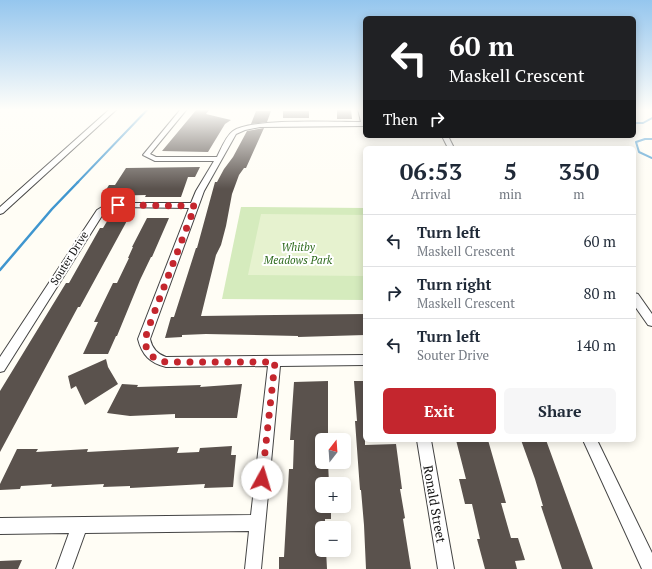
<!DOCTYPE html>
<meta charset="utf-8">
<style>
:root{--surface:#fff;--page:#f6f6f7;--text:#1f2937;--muted:#747a83;--line:#e0e1e3;--accent:#c4262e}
body{margin:0;font-family:"PT Serif",serif;background:var(--page);color:var(--text);height:100vh;display:flex;flex-direction:column;font-size:15px;white-space:nowrap}
*{box-sizing:border-box;margin:0}
p{font-size:13px;color:var(--muted)}
.icon{flex:none;width:22px;height:22px;fill:none;stroke:currentColor;stroke-width:2;stroke-linecap:round;stroke-linejoin:round}
.map{position:relative;flex:1;overflow:hidden}
.side{position:absolute;left:363px;top:146px;width:273px;height:296px;display:flex;flex-direction:column;background:var(--surface);border-radius:6px;box-shadow:0 2px 10px #0003}
.side>*{flex:none}
.banner{position:absolute;left:363px;top:16px;width:273px;height:122px;border-radius:6px;box-shadow:0 2px 10px #0003;background:#202124;color:#fff;overflow:hidden}
.needle{width:26px;rotate:17deg}
.buttons{position:absolute;left:315px;top:433px;display:grid;gap:8px}
.buttons a{display:grid;place-items:center;width:36px;height:36px;border-radius:6px;background:var(--surface);box-shadow:0 2px 10px #0003;font-size:20px}
.pin{position:absolute;display:grid;place-items:center;width:34px;height:34px;color:#fff;margin:-17px;border-radius:8px;box-shadow:0 2px 6px #0006}
.me{position:absolute;width:44px;margin:-22px;rotate:6deg;stroke-linejoin:round;filter:drop-shadow(0 0 3px #0008)}
.turn{display:flex;align-items:center;gap:14px;height:84px;padding:0 20px;font-size:18px}
.turn .icon{width:52px;height:52px;stroke-width:2.5}
.turn b{display:block;font-size:28px;line-height:34px}
.then{display:flex;align-items:center;height:38px;padding:0 20px;background:#0003;gap:8px;font-size:15px}
.eta{display:flex;justify-content:space-evenly;align-items:center;height:68px;text-align:center}
.eta b{font-size:24px;font-weight:800;line-height:28px}
.action{display:flex;gap:8px;margin-top:auto;padding:8px 20px}
.action a{flex:1;height:46px;border-radius:6px;background:var(--accent);color:#fff;font-size:16px;font-weight:800;line-height:46px;text-align:center}
.action a+a{background:var(--page);color:var(--text)}
ul{padding:0;list-style:none}
li{display:flex;align-items:center;gap:12px;height:52px;padding:0 20px;border-top:1px solid var(--line)}
li div{flex:1}
li b{display:block;font-size:15px}
li em{font-style:normal}
.map>svg:first-child{display:block}
</style>
<div class="map">
<svg width="652" height="569" viewBox="0 0 652 569">
<rect width="100%" height="100%" fill="#fffdf5"/>
<!-- green -->
<path fill="#d5ebbd" d="M241,207L365,208V300L222,299Z"/>
<!-- pitch -->
<path fill="#e6f2cf" d="M261,214L365,215V276L248,275Z"/>
<g fill="none" stroke-linecap="round" stroke-linejoin="round">
<!-- stream-far1 -->
<path stroke="#3f96cf" stroke-width="2" d="M634,123H643L652,118
M652,139H645L636,142L639,152L652,158
M77,183L148,109"/>
<!-- stream -->
<path stroke="#3f96cf" stroke-width="2.5" d="M0,270L52,209L78,182"/>
</g>
<!-- building -->
<path fill="#5a524d" d="M197,109H210L206,114L231,120L225,124L208,152L162,151Z
M337,109H351L352,119H337Z
M256,111H271L267,122L251,124Z
M283,111H309V118H283Z
M264,128L246,168H244L239,175L232,194L226,226L221,245L216,255L201,316L365,314V335L298,337V336L206,334L182,335V337L165,338L171,317H174L196,248H197L215,182H217L224,169L233,157L247,131Z
M200,167L195,177H188L181,197H145L146,195L102,196L109,185H115L126,168Z
M129,217L80,307H78L0,452V391L66,283H69L100,228H103L109,218Z
M147,218H169L152,257H151L140,280L117,336H116L108,354H83L98,322H94L113,283H117L129,258H128L133,247H132Z
M106,359L108,367L118,384L85,405L76,386L71,389L68,376Z
M328,381V440H322V462H328L329,484H322V506H331V519H325V528H322V550H326L327,569H279V557H284L289,469H293L294,440H290L294,382Z
M354,381H365V445L396,444L402,489H400L405,518L403,519L411,569H366L364,525L361,490H360L355,421H357Z
M122,384L138,385L137,387L201,385L200,387L242,384L237,418H175V414L130,416L107,413Z
M456,440H488L506,503H501L511,538H518L525,560L515,561L517,569H485L477,539H480L472,504H465L459,479H466Z
M521,440H546L593,569H562L541,506H543L535,479Z
M232,446L231,455H236L233,487L204,488L205,484L130,488V486L103,487L104,484L51,487L52,484L21,486L20,489L0,490V484L17,449H38L36,452L88,449L87,452L179,447L177,453L199,452L200,448Z
M22,560L18,569H0V561Z"/>
<g fill="none" stroke-linecap="round" stroke-linejoin="round">
<defs>
<path id="minor" d="M110,109H117L3,213L0,214V207Z
M181,109H187L150,154L156,157H217C221,149 226,136 233,131C250,118 335,122 361,122L358,109H364L365,126L260,127L245,130L236,134L204,191L150,339C152,348 157,354 166,357L365,355V365L280,366L261,569H245L249,531L85,533L72,569H56L69,533L0,534V518L251,515L268,366L166,367C150,363 142,355 138,339L189,208L118,207L112,208L103,214L4,371L0,372V357L97,210L107,204L118,203H191L196,191L214,161H155L143,155Z
M442,136H448L454,148H448Z
M634,293L638,294L652,314V326L648,325L634,305Z
M417,440H431L454,569H438Z
M583,440H597L652,553V569H642Z"/>
</defs>
<!-- minor casing -->
<use href="#minor" stroke="#444" stroke-width="2"/>
<!-- minor -->
<use href="#minor" fill="#fff" fill-rule="evenodd"/>
</g>
<!-- sky -->
<linearGradient id="sky" x2="0" y2="1"><stop stop-color="#95c6ee"/><stop offset="0.58" stop-color="#fffefa"/><stop offset="1" stop-color="#fffefa" stop-opacity="0"/></linearGradient>
<rect width="652" height="189" fill="url(#sky)"/>
<g fill="none" stroke-linecap="round" stroke-linejoin="round">
<!-- route -->
<path stroke="#c4262e" stroke-width="7" stroke-dasharray="0 12.6" d="M118,205L195,206L148,329C142,347 147,358 166,362H275L262,479"/>
</g>
<g text-anchor="middle" dominant-baseline="central" stroke-width="4" stroke-linejoin="round" paint-order="stroke">
<!-- park labels -->
<g font-size="11" font-style="italic" fill="#2f6b1f" stroke="#fff">
<text x="298" y="247">Whitby<tspan x="298" dy="13">Meadows Park</tspan></text>
</g>
<!-- street labels -->
<g font-size="11" fill="#111" stroke="#fff">
<text transform="translate(69 258) rotate(-58)">Souter Drive</text>
</g>
<!-- near-street labels -->
<g font-size="13" fill="#111" stroke="#fff">
<text transform="translate(435 504) rotate(80)">Ronald Street</text>
</g>
</g>
</svg>
<div class="buttons">
<a><svg class="needle" viewBox="-14 -14 28 28"><path d="M0-13l5 13h-10z" fill="#e53935"/><path d="M0 13l5-13h-10z" fill="#747a83"/></svg></a>
<a>+</a>
<a>−</a>
</div>
<div class="pin" style="left:118px;top:205px;background:#d93025"><svg class="icon" aria-label="arrive" viewBox="0 0 24 24"><path d="M6 21V4h12l-3 4 3 4H6"/></svg></div>
<svg class="me" style="left:262px;top:479px" viewBox="-20 -20 40 40"><circle r="19" fill="#fff"/><path d="M0-13L10 11 0 6-10 11z" fill="#c4262e"/></svg>
<div class="banner">
<div class="turn"><svg class="icon" aria-label="left" viewBox="0 0 24 24"><path d="M17 20v-9H6M10 6l-5 5 5 5"/></svg><div><b>60 m</b>Maskell Crescent</div></div>
<div class="then">Then<svg class="icon" aria-label="right" viewBox="0 0 24 24"><path d="M7 20v-9h11M14 6l5 5-5 5"/></svg></div>
</div>
<section class="side">
<div class="eta">
<div><b>06:53</b><p>Arrival</p></div>
<div><b>5</b><p>min</p></div>
<div><b>350</b><p>m</p></div>
</div>
<ul>
<li><svg class="icon" aria-label="left" viewBox="0 0 24 24"><path d="M17 20v-9H6M10 6l-5 5 5 5"/></svg><div><b>Turn left</b><p>Maskell Crescent</p></div><em>60 m</em></li>
<li><svg class="icon" aria-label="right" viewBox="0 0 24 24"><path d="M7 20v-9h11M14 6l5 5-5 5"/></svg><div><b>Turn right</b><p>Maskell Crescent</p></div><em>80 m</em></li>
<li><svg class="icon" aria-label="left" viewBox="0 0 24 24"><path d="M17 20v-9H6M10 6l-5 5 5 5"/></svg><div><b>Turn left</b><p>Souter Drive</p></div><em>140 m</em></li>
</ul>
<div class="action"><a>Exit</a><a>Share</a></div>
</section>
</div>
